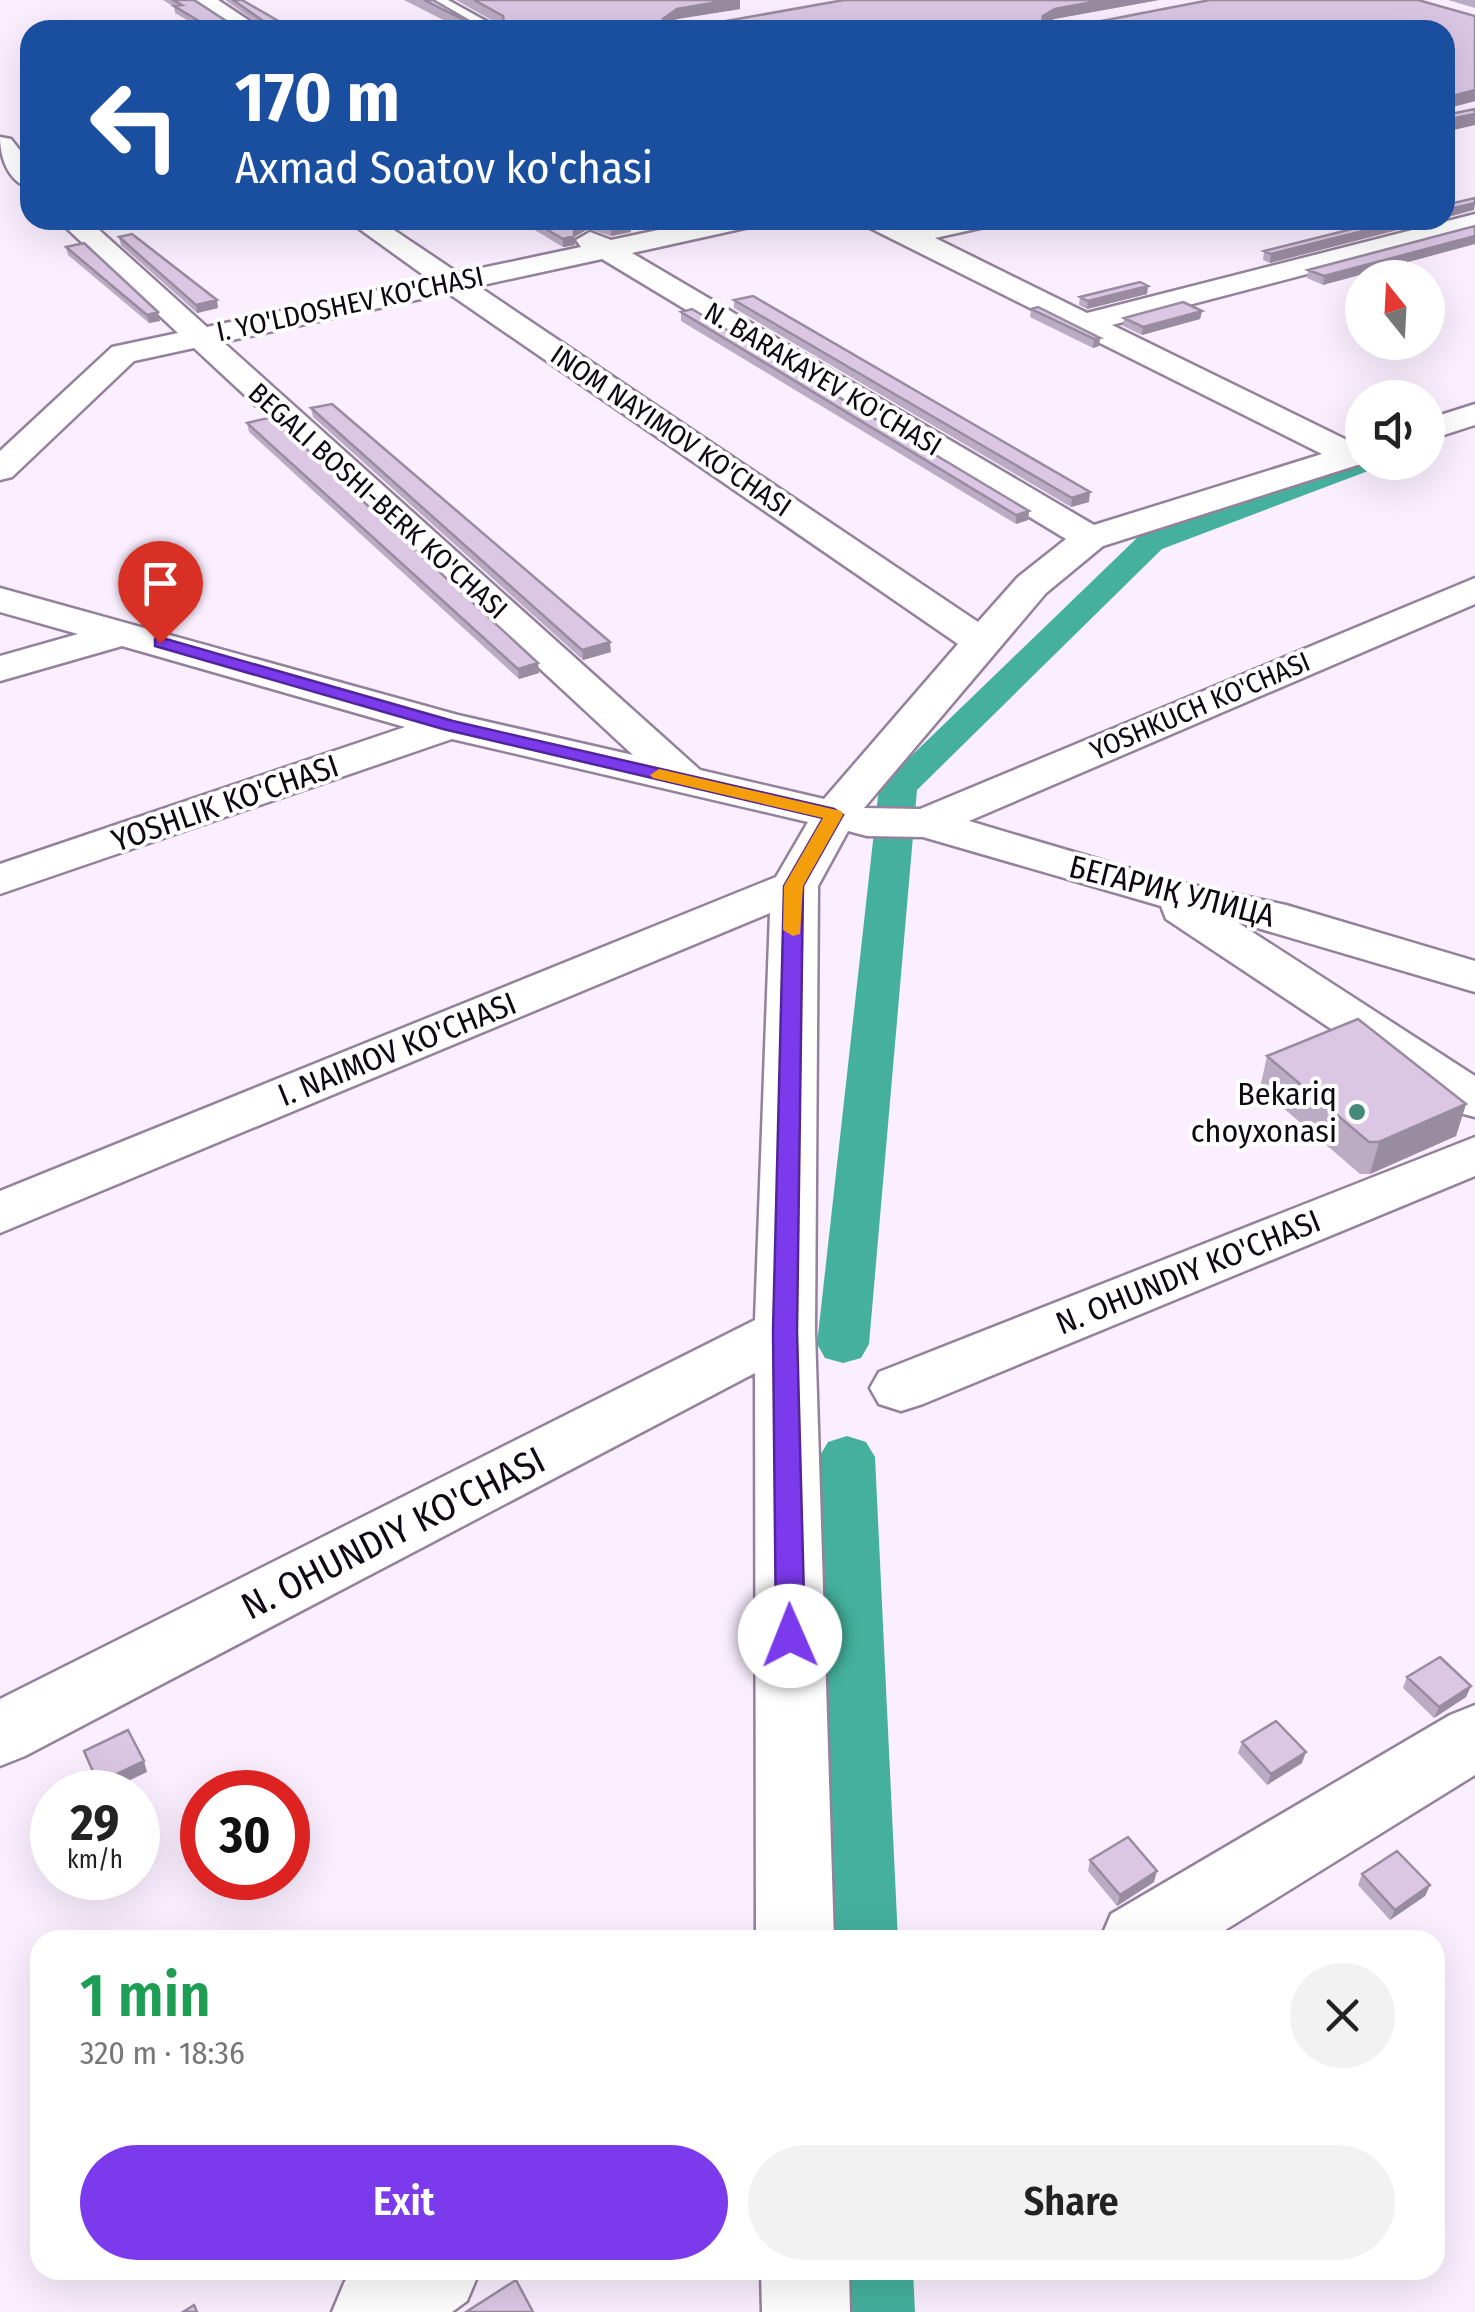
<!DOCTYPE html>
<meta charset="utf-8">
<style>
:root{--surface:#fff;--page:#f2f2f2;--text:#222;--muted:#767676;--accent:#7c3aed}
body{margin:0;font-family:"Fira Sans Condensed",sans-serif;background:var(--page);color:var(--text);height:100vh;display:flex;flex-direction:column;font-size:38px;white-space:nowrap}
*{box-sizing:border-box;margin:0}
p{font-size:32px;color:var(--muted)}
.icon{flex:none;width:55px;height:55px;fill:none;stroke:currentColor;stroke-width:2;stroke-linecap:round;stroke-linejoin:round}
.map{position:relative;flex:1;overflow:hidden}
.side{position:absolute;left:30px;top:1930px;width:1415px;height:350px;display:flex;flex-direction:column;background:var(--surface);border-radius:30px;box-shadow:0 10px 40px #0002}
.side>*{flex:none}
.banner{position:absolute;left:20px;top:20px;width:1435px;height:210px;border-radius:30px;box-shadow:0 10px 40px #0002;background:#1a4fa0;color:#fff;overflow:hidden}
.needle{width:65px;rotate:342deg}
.buttons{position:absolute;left:1345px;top:260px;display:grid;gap:20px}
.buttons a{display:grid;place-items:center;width:100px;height:100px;border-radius:50%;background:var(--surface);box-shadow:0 10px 40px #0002;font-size:50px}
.speed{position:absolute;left:30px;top:1770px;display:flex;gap:20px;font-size:50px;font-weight:700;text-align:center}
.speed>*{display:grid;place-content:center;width:130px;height:130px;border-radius:50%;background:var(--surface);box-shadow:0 10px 40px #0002;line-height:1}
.speed small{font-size:25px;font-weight:400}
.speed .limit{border:15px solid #d22;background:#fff;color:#111}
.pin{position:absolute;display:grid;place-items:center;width:85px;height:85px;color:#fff;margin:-102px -42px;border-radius:50% 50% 50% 0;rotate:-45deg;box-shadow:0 0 10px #0007}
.pin .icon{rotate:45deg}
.me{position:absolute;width:110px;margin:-55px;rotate:359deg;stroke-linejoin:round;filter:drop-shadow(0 0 8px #0008)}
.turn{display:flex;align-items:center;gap:35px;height:210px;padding:0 50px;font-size:45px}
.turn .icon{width:130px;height:130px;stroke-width:2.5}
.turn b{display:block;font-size:70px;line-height:85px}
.round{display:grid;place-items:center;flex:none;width:105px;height:105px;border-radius:52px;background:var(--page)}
.head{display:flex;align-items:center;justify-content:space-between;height:170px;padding:0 50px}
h1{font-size:60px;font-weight:600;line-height:75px;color:#1e9e55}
.primary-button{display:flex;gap:20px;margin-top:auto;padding:20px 50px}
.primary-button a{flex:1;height:115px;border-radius:60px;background:var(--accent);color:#fff;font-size:40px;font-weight:600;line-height:115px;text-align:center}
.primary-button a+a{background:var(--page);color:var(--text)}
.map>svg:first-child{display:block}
</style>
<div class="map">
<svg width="1475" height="2312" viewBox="0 0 1475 2312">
<rect width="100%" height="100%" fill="#faeeff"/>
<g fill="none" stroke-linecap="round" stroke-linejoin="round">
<!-- canal -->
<path fill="#45b09d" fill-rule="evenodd" d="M1362,454V462H1380L1376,468L1162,549L917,790L869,1344L861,1358L843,1363L825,1358L817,1344L879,787L1140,535Z
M847,1436L866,1442L875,1457L898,1940H830L819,1457L828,1442Z
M837,2270H913L915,2312H839Z"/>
<defs>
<path id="minor" d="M192,0H218L263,30H237Z
M421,0H448L502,30H474Z
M0,137L11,139L30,163V188C8,182 0,157 0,137Z
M1475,214V230L1112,325L1355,444L1362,443V462H1367L1103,546L1046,593L864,808L920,809L1475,578V604L969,821L1165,879L1286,905L1475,961V992L1237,922L1475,1076V1117L1456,1112L1166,919L1161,906L923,837L867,836L848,831L818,886L815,1331L834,1940H756L755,1373L25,1756L0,1766V1699L755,1320L770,913L0,1233V1191L776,877L808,822L452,739L0,894V864L405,727L122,646L0,681V656L78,634L0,612V588L458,715L633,755L194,348L134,361L12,477L0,480V451L112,347L178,333L58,220H88L207,327L429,279L347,220H379L458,273L581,247L576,240L590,232L611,240L705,220H758L754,226L632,253L1094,525L1322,454L866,226L862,220H898L912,227L942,220H993L989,226L935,238L1087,313ZM602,259L1066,539L1018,577L978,622L478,286ZM448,293L958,644L824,799L700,770L223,342Z
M1475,404V425L1428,440V419Z
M1475,1137V1176L923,1404L901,1411L879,1404L870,1388L879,1372Z
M1475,1705V1775L1209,1940H1100L1111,1914L1450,1715Z
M360,2270H480L467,2301L452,2312H332L345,2281Z
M761,2270H849L850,2312H762Z"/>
</defs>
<!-- minor casing -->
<use href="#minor" stroke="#94819c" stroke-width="5"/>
<!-- minor -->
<use href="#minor" fill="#fff" fill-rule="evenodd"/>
</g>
<!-- wall -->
<path fill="#bcabc4" d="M163,0H194L234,26L263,27L225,0H242L294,30H204L175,13L174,7Z
M404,0H433L471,22H495L456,0H740V9L677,19L672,23H715L844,0H1159L1054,19L1050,22L1091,23L1475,16V101L1445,109V30H463Z
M1448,0H1475V8Z
M518,220H623L631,232L611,236L588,229L574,237L575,245L563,247Z
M1388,220H1436L1270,263L1263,260L1264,251Z
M1475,226L1323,285L1307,278L1308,270Z
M119,237L218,308L197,313L121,245Z
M66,247L160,321L149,323L68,255Z
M1148,286L1147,294L1087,309L1079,305L1080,297Z
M734,300L1089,502L1071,507L734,308Z
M1031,309L1100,338L1099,346L1093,348L1030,317Z
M1202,311L1200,319L1142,335L1123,326L1124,318Z
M681,312L1029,511L1028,520L1016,524L681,321Z
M311,408L611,652L583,660L313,417Z
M247,423L538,663L539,673L519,679L249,432Z
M1267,1056L1466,1104L1456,1136L1370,1174H1360L1260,1088Z
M1407,1677L1471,1686L1466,1697L1434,1718L1403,1688Z
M1242,1742L1302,1763L1267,1785L1238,1753Z
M1090,1860L1154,1882L1117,1906L1088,1871Z
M1362,1874L1430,1885L1425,1896L1390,1920L1358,1885Z"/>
<!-- shaded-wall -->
<path fill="#998ba0" d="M729,0H740V9L677,19L663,29V19L677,9Z
M1103,0H1159L1054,19L1042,27L1043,16L1055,9Z
M1475,90V101L1445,109V98Z
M1475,114V125L1445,132V120Z
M1475,203L1474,210L1445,218V210Z
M1407,220H1436L1270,263L1271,254Z
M588,221V229L574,237L575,245L563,247V239L574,229Z
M630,224L631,232L611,236V228Z
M1475,236V244L1323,285L1324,276Z
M1148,286L1147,294L1087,309L1088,301Z
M217,300L218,308L197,313L196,305Z
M1202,311L1200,319L1142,335L1143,327Z
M158,312L160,321L149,323L147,315Z
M1100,338L1099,346L1093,348L1094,339Z
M1090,492L1089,502L1071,507L1072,498Z
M1029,511L1028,520L1016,524V515Z
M610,642L611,652L583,660L582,650Z
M538,663L539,673L519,679L518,669Z
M1466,1104L1456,1136L1370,1174L1379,1142Z
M1471,1686L1466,1697L1434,1718L1439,1707Z
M1306,1752L1302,1763L1267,1785L1271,1774Z
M144,1761L147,1772L105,1792H101L98,1783Z
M1157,1871L1154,1882L1117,1906L1120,1895Z
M1430,1885L1425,1896L1390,1920L1395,1910Z"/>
<!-- building -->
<path fill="#dbc7e4" stroke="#998ba0" stroke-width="2.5" d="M173,0H194L234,26L262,27L266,23L233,0H242L294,30H214L174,6L182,5Z
M424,0H433L471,22H504L503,16L474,0H729L677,9L663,19L667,23H715L844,0H1103L1055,9L1043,16L1042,22L1091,23L1210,0H1418L1475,16V90L1445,98V30H484Z
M1475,109V114L1445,120V113V115Z
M1475,198V203L1445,210V205Z
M531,220H623L630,224L611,228L588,221L574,229V236L563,239Z
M1388,220H1407L1271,254L1264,251Z
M1475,226V236L1324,276L1308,270Z
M132,234L217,300L196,305L119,237Z
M84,243L158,312L147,315L66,247Z
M1140,282L1148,286L1088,301L1080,297Z
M753,296L1090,492L1072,498L734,300Z
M1183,302L1202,311L1143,327L1124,318Z
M1038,307L1100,338L1094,339L1031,309Z
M692,309L1029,511L1016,515L681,312Z
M332,404L610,642L582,650L311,408Z
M272,417L538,663L518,669L247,423Z
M1358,1019L1466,1104L1379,1142H1369L1267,1056Z
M1440,1657L1471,1686L1439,1707L1407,1677Z
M1276,1721L1306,1752L1271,1774L1242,1742Z
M128,1730L144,1761L98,1783L84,1751Z
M1128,1837L1157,1871L1120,1895L1090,1860Z
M1397,1851L1430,1885L1395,1910L1362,1874Z
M516,2280L533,2312H466Z
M194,2305L197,2312H183Z"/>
<!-- route -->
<path fill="#7c3aed" stroke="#51269a" stroke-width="2.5" d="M155,639H166L453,721L834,809L843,815L803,886L797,1331L805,1636L800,1644L790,1648L780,1644L776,1636L773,1331L784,886L823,818L443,729L155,646Z"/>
<!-- slow -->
<path fill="#f59e0b" d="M659,769L841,811L843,815L803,886L800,934L793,936L783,930L784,886L823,818L653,778L650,775Z"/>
<!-- markers -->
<circle fill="#46897b" stroke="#fff" stroke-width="4" cx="1357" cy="1112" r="10"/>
<g text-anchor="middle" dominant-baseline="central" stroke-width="8" stroke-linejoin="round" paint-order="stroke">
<!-- far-street labels -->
<g font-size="28" fill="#0f0812" stroke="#fff">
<text transform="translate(350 304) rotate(-12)">I. YO'LDOSHEV KO'CHASI</text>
<text transform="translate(823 379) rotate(31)">N. BARAKAYEV KO'CHASI</text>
<text transform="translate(671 431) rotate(34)">INOM NAYIMOV KO'CHASI</text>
<text transform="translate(378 501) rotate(42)">BEGALI BOSHI-BERK KO'CHASI</text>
<text transform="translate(1200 706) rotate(-23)">YOSHKUCH KO'CHASI</text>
</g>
<!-- street labels -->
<g font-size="32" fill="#0f0812" stroke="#fff">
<text transform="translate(225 803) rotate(-19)">YOSHLIK KO'CHASI</text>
<text transform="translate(1172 891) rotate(14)">БЕГАРИҚ УЛИЦА</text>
<text transform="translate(397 1049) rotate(-22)">I. NAIMOV KO'CHASI</text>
<text transform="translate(1188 1272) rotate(-22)">N. OHUNDIY KO'CHASI</text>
</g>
<!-- poi labels -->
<g font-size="32" fill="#0f0812" stroke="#fff" text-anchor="end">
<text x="1337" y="1094">Bekariq<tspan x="1337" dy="37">choyxonasi</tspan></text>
</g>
<!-- near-street labels -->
<g font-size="38" fill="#0f0812" stroke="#fff">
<text transform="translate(393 1533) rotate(-27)">N. OHUNDIY KO'CHASI</text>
</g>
</g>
</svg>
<div class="buttons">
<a><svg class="needle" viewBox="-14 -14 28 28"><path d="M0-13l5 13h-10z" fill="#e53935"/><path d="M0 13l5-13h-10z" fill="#767676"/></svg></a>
<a><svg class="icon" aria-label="sound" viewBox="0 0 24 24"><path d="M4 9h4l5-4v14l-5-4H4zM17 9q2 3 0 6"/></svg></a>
</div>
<div class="speed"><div>29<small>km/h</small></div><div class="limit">30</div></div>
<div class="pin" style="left:160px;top:643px;background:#d93025"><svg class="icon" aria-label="arrive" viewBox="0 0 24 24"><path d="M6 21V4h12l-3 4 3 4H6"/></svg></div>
<svg class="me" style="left:790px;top:1636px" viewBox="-20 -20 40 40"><circle r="19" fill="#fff"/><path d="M0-13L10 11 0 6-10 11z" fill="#7c3aed"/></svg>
<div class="banner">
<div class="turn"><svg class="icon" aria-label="left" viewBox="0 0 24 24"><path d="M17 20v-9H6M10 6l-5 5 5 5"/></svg><div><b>170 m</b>Axmad Soatov ko'chasi</div></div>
</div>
<section class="side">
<div class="head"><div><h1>1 min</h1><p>320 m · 18:36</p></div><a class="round"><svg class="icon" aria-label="close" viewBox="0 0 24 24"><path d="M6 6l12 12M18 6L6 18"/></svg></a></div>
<div class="primary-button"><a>Exit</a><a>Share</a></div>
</section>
</div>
